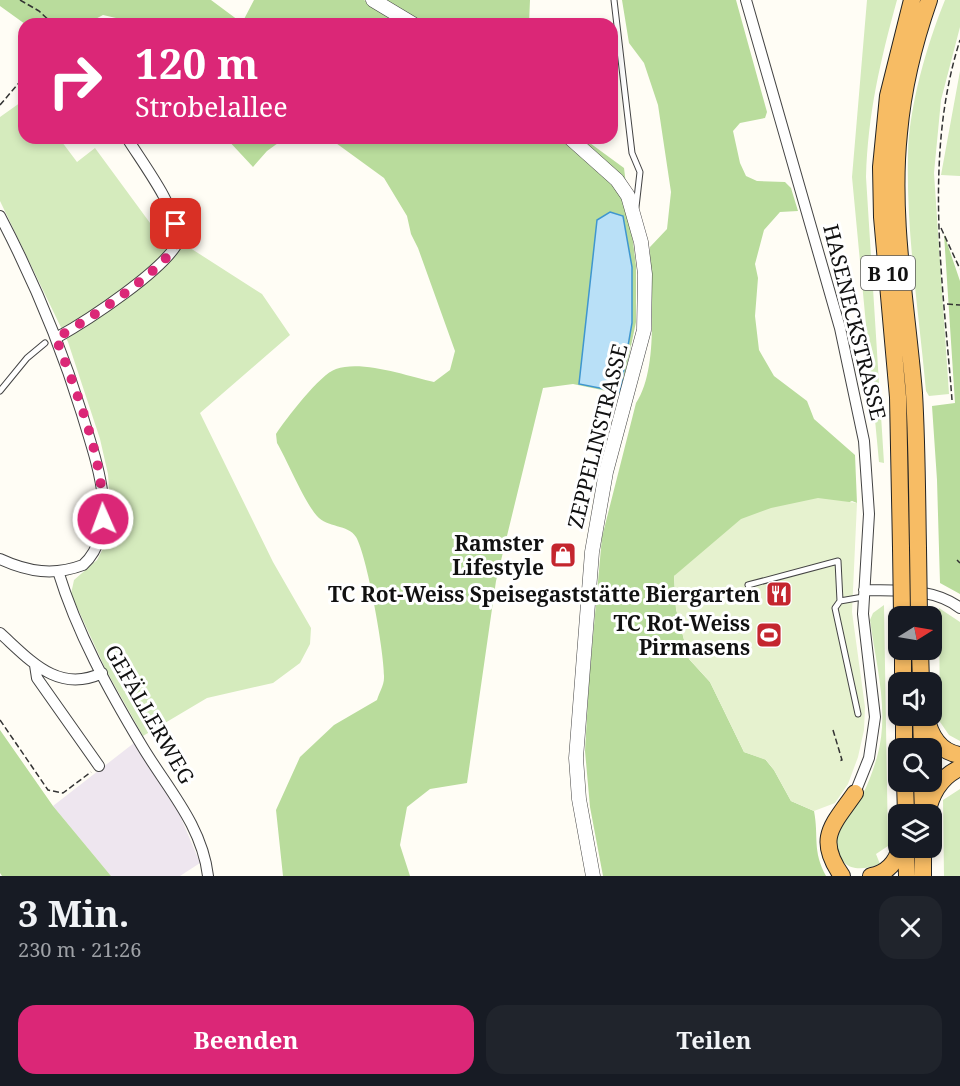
<!DOCTYPE html>
<html lang="de">
<meta charset="utf-8">
<style>
:root{--surface:#171b24;--page:#20242c;--text:#f1f3f6;--muted:#9ea1a6;--accent:#db2777}
body{margin:0;font-family:"Noto Serif",serif;background:var(--page);color:var(--text);height:100vh;display:flex;flex-direction:column;font-size:22px;white-space:nowrap}
*{box-sizing:border-box;margin:0}
p{font-size:20px;color:var(--muted)}
.icon{flex:none;width:33px;height:33px;fill:none;stroke:currentColor;stroke-width:2;stroke-linecap:round;stroke-linejoin:round}
.map{position:relative;height:876px;overflow:hidden}
.sheet{display:flex;flex-direction:column;background:var(--surface);flex:1}
.sheet>*{flex:none}
.top-card{position:absolute;left:18px;top:18px;width:600px;height:126px;border-radius:18px;box-shadow:0 3px 9px #0003;background:#db2777;color:#fff;overflow:hidden}
.needle{width:39px;rotate:79deg}
.buttons{position:absolute;left:888px;top:606px;display:grid;gap:12px}
.buttons a{display:grid;place-items:center;width:54px;height:54px;border-radius:12px;background:var(--surface);box-shadow:0 3px 9px #0003;font-size:30px}
.pin{position:absolute;display:grid;place-items:center;width:51px;height:51px;color:#fff;margin:-26px;border-radius:12px;box-shadow:0 3px 9px #0006}
.me{position:absolute;width:66px;margin:-33px;rotate:358deg;stroke-linejoin:round;filter:drop-shadow(0 0 4px #0008)}
.turn{display:flex;align-items:center;gap:21px;height:126px;padding:0 18px;font-size:27px}
.turn .icon{width:78px;height:78px;stroke-width:2.5}
.turn b{display:block;font-size:42px;line-height:51px}
.round{display:grid;place-items:center;flex:none;width:63px;height:63px;border-radius:18px;background:var(--page)}
.head{display:flex;align-items:center;justify-content:space-between;height:102px;padding:0 18px}
h1{font-size:36px;font-weight:700;line-height:45px}
.button{display:flex;gap:12px;margin-top:auto;padding:12px 18px}
.button a{flex:1;height:69px;border-radius:18px;background:var(--accent);color:#fff;font-size:24px;font-weight:700;line-height:69px;text-align:center}
.button a+a{background:var(--page);color:var(--text)}
.map>svg:first-child{display:block}
</style>
<div class="map">
<svg width="960" height="876" viewBox="0 0 960 876">
<rect width="100%" height="100%" fill="#fffdf5"/>
<!-- industrial -->
<path fill="#eee6ef" d="M134,743L179,813L200,863L180,876H111L53,806Z"/>
<!-- green -->
<path fill="#d5ebbd" d="M867,0H897C880,62 868,113 866,177L884,463L879,462L852,177Z
M945,0H960V27L941,100L934,173L949,394L929,396L926,391C919,313 906,233 908,154C909,106 927,44 945,0Z
M960,71V176L941,175Z
M24,100V138H59L77,162L95,148L164,242L187,246L262,294L290,335L200,413L273,562L311,628L310,644L300,663L273,683L207,698L143,736L106,670L71,594L74,580L97,560L106,543L111,519L108,474L100,439L68,342L0,201V117Z
M884,605L888,846L876,854L880,864C859,872 839,871 837,843C836,824 854,810 862,795C869,783 873,770 877,757C890,712 876,666 870,620L873,613Z
M939,608L960,622V741L949,735L940,722Z
M960,789V876H944L943,800Z"/>
<!-- forest -->
<path fill="#b9dc9c" d="M0,0H211L242,23L254,0H364L405,24H122L116,18L103,15L86,24H25L0,6Z
M385,0H530L529,24H426Z
M622,0H736L767,112L765,118L740,123L733,131L740,163L746,176L757,181L785,182L791,188L798,211L780,212L764,230L755,264L758,278L755,316L759,350L774,376L807,401L814,419L855,455L857,503L852,501L674,576L676,609L689,659L710,682L744,752L765,759L774,770L791,801L814,811C819,837 812,850 826,876H603L590,807L585,751L589,681L602,537L636,403C660,367 650,290 650,247L667,229L671,192L658,105L644,63L629,43Z
M226,138H285L267,151L253,167Z
M329,138H583L624,168L636,266V322L621,394L573,384L543,388L496,581L467,783L430,789L407,807L400,845L410,876H283L276,810L300,757L334,725L377,700C379,693 384,685 384,678C385,656 367,555 356,537C348,524 327,528 317,516C305,503 287,460 277,443L276,434C286,419 320,374 336,369C362,360 407,376 434,382L450,370L455,351L418,248L411,234L407,216L384,178Z
M944,234L960,281V594L940,583L937,480L932,406L955,403Z
M0,730L53,806L111,876H2L0,873Z"/>
<!-- pitch -->
<path fill="#e6f2cf" d="M818,498L857,503L852,612L865,707L864,730L858,757L848,784L835,803L814,811L791,801L774,770L766,760L744,752L710,682L689,659L676,609L674,576L741,519L771,508Z"/>
<!-- water -->
<path fill="#b9e0f7" stroke="#3f96cf" stroke-width="1.5" d="M610,212L623,216L632,267V323L620,392L579,384L597,220Z"/>
<g fill="none" stroke-linecap="round" stroke-linejoin="round">
<defs>
<path id="service" d="M614,0L632,153L640,172L636,207
M0,391L27,358L45,343
M748,585L838,561L840,601
M858,714L835,608L840,601L863,597"/>
<path id="minor" d="M746,0L840,328L864,441L869,514L863,614L875,717L869,758L855,793
M0,216C33,279 61,346 82,414C90,441 100,469 103,498C105,522 101,549 83,565C54,576 28,572 0,559
M56,338C85,322 169,268 180,238C173,203 146,168 127,138
M58,571C77,633 109,691 142,746C167,788 202,825 208,876
M864,590C896,591 933,587 960,608
M0,633C30,660 58,694 102,673
M35,665L37,678L99,766"/>
<path id="tertiary" d="M373,0L413,24
M570,138L617,180L628,196L641,242L645,274L644,330L606,472L592,552L576,758L579,799L593,876"/>
<path id="trunk" d="M901,548L898,397L882,217L881,167L888,96L912,0
M918,548C917,496 917,444 914,393C907,307 890,219 899,133C903,88 914,43 929,0
M903,650V682
M920,650L921,682
M904,716V748
M921,716L922,748
M926,716C930,735 939,752 960,755
M905,782L906,814
M922,782L923,814
M927,814C931,794 940,777 960,768
M906,848L907,876
M923,848V876
M842,876C815,838 833,825 855,793
M871,876C887,873 896,863 900,848"/>
</defs>
<!-- service casing -->
<use href="#service" stroke="#444" stroke-width="7"/>
<!-- minor casing -->
<use href="#minor" stroke="#444" stroke-width="12"/>
<!-- tertiary casing -->
<use href="#tertiary" stroke="#444" stroke-width="15"/>
<!-- trunk casing -->
<use href="#trunk" stroke="#222" stroke-width="18"/>
<!-- path -->
<path stroke="#333" stroke-width="1.5" stroke-dasharray="6 3" stroke-linecap="butt" d="M20,0L39,11L53,24
M0,105L24,77
M941,228L960,269
M947,304L960,305
M952,400C943,281 923,156 960,40
M957,560L960,563
M0,720L48,790L63,793L91,772
M833,730L842,760L839,761"/>
<!-- service -->
<use href="#service" stroke="#fff" stroke-width="5"/>
<!-- minor -->
<use href="#minor" stroke="#fff" stroke-width="10"/>
<!-- tertiary -->
<use href="#tertiary" stroke="#fff" stroke-width="14"/>
<!-- trunk -->
<use href="#trunk" stroke="#f7bc64" stroke-width="16"/>
<defs>
<path id="trunk-bridge" d="M901,548L902,615
M918,548L919,616"/>
</defs>
<!-- trunk-bridge casing -->
<use href="#trunk-bridge" stroke="#222" stroke-width="18" stroke-linecap="butt"/>
<!-- trunk-bridge -->
<use href="#trunk-bridge" stroke="#f7bc64" stroke-width="16"/>
</g>
<g fill="none" stroke-linecap="round" stroke-linejoin="round">
<!-- route -->
<path stroke="#db2777" stroke-width="10" stroke-dasharray="0 18" d="M103,519C104,458 77,394 56,338C85,322 169,268 180,238L176,224"/>
</g>
<!-- icons -->
<defs>
<symbol id="shop-square" viewBox="-11 -11 22 22"><rect x="-9" y="-9" width="18" height="18" rx="4" fill="#c4262e" stroke="#fff"/><path d="M-5-2.5h2.3a2.7 3.5 0 0 1 5.4 0H5L5.5 6h-11ZM-1.5-2.5h3a1.5 2.3 0 0 0-3 0Z" fill="#fff"/></symbol>
<symbol id="restaurant-square" viewBox="-11 -11 22 22"><rect x="-9" y="-9" width="18" height="18" rx="4" fill="#c4262e" stroke="#fff"/><path d="M-5-6h1v4h1v-4h1v4h1v-4h1v5L-1.5 .5V6h-2V.5L-5-1ZM5-6V6H3V1.5H1.5Q1.5-4 5-6Z" fill="#fff"/></symbol>
<symbol id="stadium-square" viewBox="-11 -11 22 22"><rect x="-9" y="-9" width="18" height="18" rx="4" fill="#c4262e" stroke="#fff"/><path d="M0-5a6.5 5 0 1 0 0 10a6.5 5 0 1 0 0-10ZM-3.5-1.8h7v3.6h-7Z" fill="#fff"/></symbol>
</defs>
<g fill-rule="evenodd">
<use href="#shop-square" x="548" y="540" width="30" height="30"/>
<use href="#restaurant-square" x="764" y="579" width="30" height="30"/>
<use href="#stadium-square" x="754" y="620" width="30" height="30"/>
</g>
<g text-anchor="middle" dominant-baseline="central" stroke-width="6" stroke-linejoin="round" paint-order="stroke">
<!-- shield labels -->
<rect fill="#fff" stroke="#585858" stroke-width="1.5" x="861" y="256" width="54" height="34" rx="4.5"/>
<g font-size="20" font-weight="bold" fill="#111">
<text x="888" y="273">B 10</text>
</g>
<!-- street labels -->
<g font-size="21" fill="#111" stroke="#fff">
<text transform="translate(855 322) rotate(76)">HASENECKSTRASSE</text>
<text transform="translate(597 436) rotate(-76)">ZEPPELINSTRASSE</text>
<text transform="translate(150 714) rotate(60)">GEFÄLLERWEG</text>
</g>
<!-- poi labels -->
<g font-size="21" font-weight="bold" fill="#111" stroke="#fff" text-anchor="end">
<text x="544" y="543">Ramster<tspan x="544" dy="24">Lifestyle</tspan></text>
<text x="760" y="594">TC Rot-Weiss Speisegaststätte Biergarten</text>
<text x="750" y="623">TC Rot-Weiss<tspan x="750" dy="24">Pirmasens</tspan></text>
</g>
</g>
</svg>
<div class="buttons">
<a><svg class="needle" viewBox="-14 -14 28 28"><path d="M0-13l5 13h-10z" fill="#e53935"/><path d="M0 13l5-13h-10z" fill="#9ea1a6"/></svg></a>
<a><svg class="icon" aria-label="sound" viewBox="0 0 24 24"><path d="M4 9h4l5-4v14l-5-4H4zM17 9q2 3 0 6"/></svg></a>
<a><svg class="icon" aria-label="search" viewBox="0 0 24 24"><circle cx="10" cy="10" r="6"/><path d="M15 15l6 6"/></svg></a>
<a><svg class="icon" aria-label="layers" viewBox="0 0 24 24"><path d="M12 4l9 5-9 5-9-5zM3 14l9 5 9-5"/></svg></a>
</div>
<div class="pin" style="left:176px;top:224px;background:#d93025"><svg class="icon" aria-label="arrive" viewBox="0 0 24 24"><path d="M6 21V4h12l-3 4 3 4H6"/></svg></div>
<svg class="me" style="left:103px;top:519px" viewBox="-20 -20 40 40"><circle r="17" fill="#db2777" stroke="#fff" stroke-width="3"/><path d="M0-11L8 9 0 5-8 9z" fill="#fff"/></svg>
<div class="top-card">
<div class="turn"><svg class="icon" aria-label="right" viewBox="0 0 24 24"><path d="M7 20v-9h11M14 6l5 5-5 5"/></svg><div><b>120 m</b>Strobelallee</div></div>
</div>
</div>
<section class="sheet">
<div class="head"><div><h1>3 Min.</h1><p>230 m · 21:26</p></div><a class="round"><svg class="icon" aria-label="close" viewBox="0 0 24 24"><path d="M6 6l12 12M18 6L6 18"/></svg></a></div>
<div class="button"><a>Beenden</a><a>Teilen</a></div>
</section>
